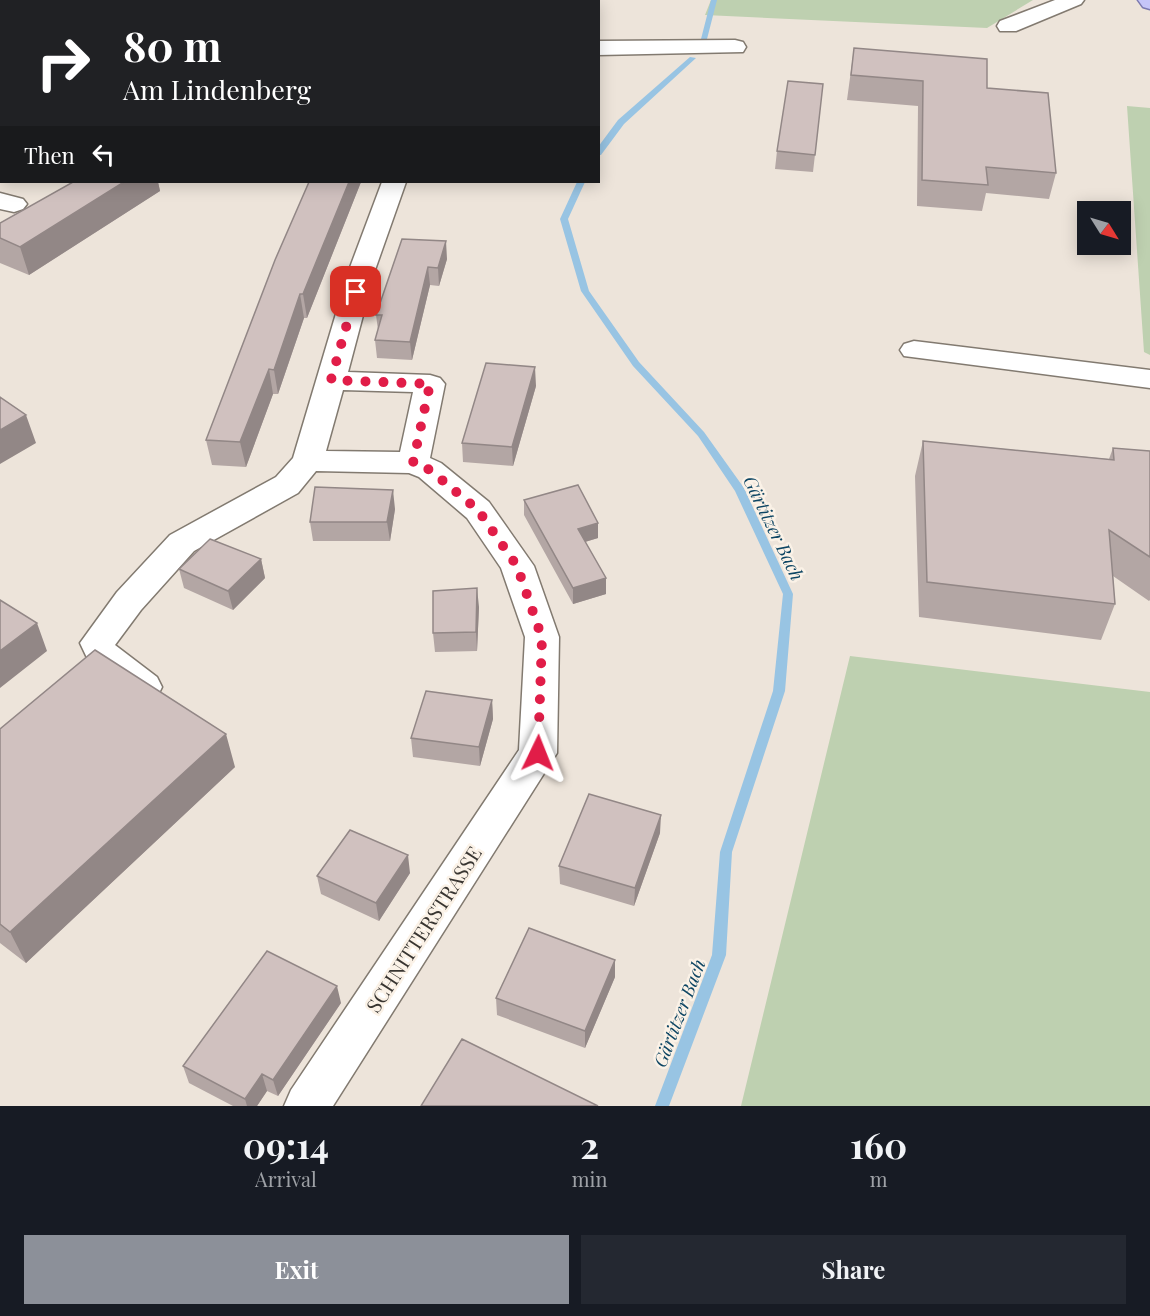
<!DOCTYPE html>
<meta charset="utf-8">
<style>
:root{--surface:#171b24;--page:#242831;--text:#f1f3f6;--muted:#9ea1a6;--accent:#8c9099}
body{margin:0;font-family:"Playfair Display",serif;background:var(--page);color:var(--text);height:100vh;display:flex;flex-direction:column;font-size:22px;white-space:nowrap}
*{box-sizing:border-box;margin:0}
p{font-size:20px;color:var(--muted)}
.icon{flex:none;width:33px;height:33px;fill:none;stroke:currentColor;stroke-width:2;stroke-linecap:round;stroke-linejoin:round}
.map{position:relative;height:1106px;overflow:hidden}
.details{display:flex;flex-direction:column;background:var(--surface);flex:1}
.details>*{flex:none}
.guide{position:absolute;left:0px;top:0px;width:600px;height:183px;box-shadow:0 3px 15px #0003;background:#202124;color:#fff;overflow:hidden}
.needle{width:39px;rotate:127deg}
.fabs{position:absolute;left:1077px;top:201px;display:grid;gap:12px}
.fabs a{display:grid;place-items:center;width:54px;height:54px;border-radius:0px;background:var(--surface);box-shadow:0 3px 15px #0003;font-size:30px}
.pin{position:absolute;display:grid;place-items:center;width:51px;height:51px;color:#fff;margin:-26px;border-radius:12px;box-shadow:0 3px 9px #0006}
.me{position:absolute;width:66px;margin:-33px;rotate:2deg;stroke-linejoin:round;filter:drop-shadow(0 0 4px #0008)}
.turn{display:flex;align-items:center;gap:21px;height:126px;padding:0 24px;font-size:27px}
.turn .icon{width:78px;height:78px;stroke-width:2.5}
.turn b{display:block;font-size:42px;line-height:51px}
.then{display:flex;align-items:center;height:57px;padding:0 24px;background:#0003;gap:12px;font-size:22px}
.eta{display:flex;justify-content:space-evenly;align-items:center;height:102px;text-align:center}
.eta b{font-size:36px;font-weight:700;line-height:42px}
.cta{display:flex;gap:12px;margin-top:auto;padding:12px 24px}
.cta a{flex:1;height:69px;border-radius:0px;background:var(--accent);color:#fff;font-size:24px;font-weight:700;line-height:69px;text-align:center}
.cta a+a{background:var(--page);color:var(--text)}
.map>svg:first-child{display:block}
</style>
<div class="map">
<svg width="1150" height="1106" viewBox="0 0 1150 1106">
<rect width="100%" height="100%" fill="#ede4da"/>
<!-- green -->
<path fill="#bed0b0" d="M711,0H1033L987,28L705,15Z
M1127,106L1150,108V355L1144,352Z
M850,656L1150,692V1106H741Z"/>
<g fill="none" stroke-linecap="round" stroke-linejoin="round">
<!-- stream -->
<path fill="#98c4e3" fill-rule="evenodd" d="M711,0H717L707,39L704,41L701,39Z
M690,57L696,58L624,124L601,155H598V147L618,120Z
M577,182H585L568,219L589,291L639,362L704,432L744,488L793,594L785,691L732,852L726,955L669,1106H655L712,955L720,852L773,691L783,594L735,491L698,436L633,366L581,291L560,219Z"/>
<defs>
<path id="minor" d="M320,0H340L319,2Z
M428,0H457L427,2Z
M1055,0H1084L1081,4L1016,31H1000L997,26L1000,21Z
M735,40L743,42L746,47L743,52L598,55V41Z
M0,63H2V77H0Z
M382,182H406L375,270L348,372L430,375L440,378L445,384L430,458L441,463L489,502L534,566L559,637L557,753L333,1106H284L291,1090L519,750L525,637L501,568L467,518L419,477L409,473L316,471L298,493L194,551L141,610L115,645L157,677L162,687L157,697L144,701L131,697L89,662L80,643L117,592L170,535L276,477L293,458L349,270ZM343,390L413,392L400,452L326,451Z
M0,193L23,199L27,204L23,209L14,212L0,209Z
M914,341L1150,370V388L904,356L900,350L904,344Z"/>
<path id="major" d="M1138,0H1150V9L1143,7Z"/>
</defs>
<!-- minor casing -->
<use href="#minor" stroke="#827a70" stroke-width="3"/>
<!-- major casing -->
<use href="#major" stroke="#7b79af" stroke-width="3"/>
<!-- minor -->
<use href="#minor" fill="#fff" fill-rule="evenodd"/>
<!-- major -->
<use href="#major" fill="#c5c5f8" fill-rule="evenodd"/>
</g>
<!-- wall -->
<path fill="#b3a6a4" d="M0,0H198L199,2H2V61H0Z
M279,0H316L315,2H280Z
M854,48L987,88L1056,173L1049,199L986,193L982,211L917,206L918,106L847,100Z
M823,84L813,172L775,169L777,151Z
M73,182H158L160,191L29,275L0,263V223Z
M309,182H361L307,318H304L278,394H273L246,467L212,465L206,440Z
M402,239L447,259L439,286L430,285L412,360L377,358L375,340L378,330L376,315Z
M536,386L513,466L463,462L462,443Z
M923,441L1109,459L1113,448L1150,451V600L1149,601L1113,576L1115,604L1101,640L919,617L915,476Z
M524,500L598,538L585,542L606,594L573,604L524,515Z
M395,509L390,541H313L310,522Z
M261,559L265,578L233,610L184,588L179,569Z
M479,607L477,651L435,652L433,633Z
M492,700L493,719L480,766L413,757L411,738Z
M0,729L235,767L26,963L0,943Z
M660,833L634,906L560,884L559,866Z
M410,873L379,921L321,894L317,876Z
M615,960V977L585,1048L497,1015L496,998Z
M341,1003L278,1096L267,1091L257,1106H233L189,1083L183,1066Z"/>
<!-- shaded-wall -->
<path fill="#928786" d="M0,33H2V61H0Z
M124,182H158L160,191L29,275L20,247Z
M349,182H361L307,318L303,294Z
M446,241L447,259L439,286L438,268Z
M428,267L430,285L412,360L410,342Z
M300,294L304,318L278,394L274,370Z
M535,367L536,386L513,466L512,447Z
M269,369L273,394L246,467L240,442Z
M26,415L36,443L0,464V430Z
M393,490L395,509L390,541L387,522Z
M598,523V538L578,544V529Z
M261,559L265,578L233,610L228,591Z
M606,578V594L573,604V588Z
M477,588L479,607L477,651L476,632Z
M37,623L47,651L0,688V651Z
M492,700L493,719L480,766L479,747Z
M226,734L235,767L26,963L10,932Z
M661,815L660,833L634,906L635,888Z
M408,855L410,873L379,921L376,903Z
M615,960V977L585,1048V1031Z
M337,986L341,1003L278,1096L273,1080Z
M262,1074L267,1091L257,1106H247L245,1099Z"/>
<!-- building -->
<path fill="#d0c1bf" stroke="#928786" stroke-width="1.5" d="M0,0H135V2H2V33H0Z
M854,48L987,59V88L1048,93L1056,173L986,167L988,185L922,180L923,81L851,75Z
M788,81L823,84L815,155L777,151Z
M73,182H124L20,247L0,238V223Z
M309,182H349L303,294H300L274,370L269,369L240,442L206,440L275,260Z
M402,239L446,241L438,268L428,267L410,342L375,340L382,315H376Z
M486,363L535,367L512,447L462,443Z
M0,397L26,415L0,430Z
M923,441L1114,460L1113,448L1150,451V557L1109,530L1115,604L927,582Z
M578,485L598,523L578,529L606,578L573,588L524,500Z
M315,487L393,490L387,522H310Z
M210,539L261,559L228,591L179,569Z
M477,588L476,632L433,633V591Z
M0,600L37,623L0,651Z
M95,650L226,734L10,932L0,924V729Z
M426,691L492,700L479,747L411,738Z
M589,794L661,815L635,888L559,866Z
M350,830L408,855L376,903L317,876Z
M529,928L615,960L585,1031L496,998Z
M267,951L337,986L273,1080L262,1074L245,1099L183,1066Z
M462,1039L598,1106H421Z"/>
<g fill="none" stroke-linecap="round" stroke-linejoin="round">
<!-- route -->
<path stroke="#e11d48" stroke-width="10" stroke-dasharray="0 18" d="M356,292L331,380L430,384L413,463L430,470L478,510L517,566L542,638L538,753"/>
</g>
<g text-anchor="middle" dominant-baseline="central" stroke-width="5" stroke-linejoin="round" paint-order="stroke">
<!-- water labels -->
<g font-size="18" font-style="italic" fill="#0d4563" stroke="#fbf2e7">
<text transform="translate(774 528) rotate(64)">Gärtitzer Bach</text>
<text transform="translate(679 1013) rotate(-69)">Gärtitzer Bach</text>
</g>
<!-- near-street labels -->
<g font-size="20" fill="#383531" stroke="#fbf2e7">
<text transform="translate(423 929) rotate(-57)">SCHNITTERSTRASSE</text>
</g>
</g>
</svg>
<div class="fabs">
<a><svg class="needle" viewBox="-14 -14 28 28"><path d="M0-13l5 13h-10z" fill="#e53935"/><path d="M0 13l5-13h-10z" fill="#9ea1a6"/></svg></a>
</div>
<div class="pin" style="left:356px;top:292px;background:#d93025"><svg class="icon" aria-label="arrive" viewBox="0 0 24 24"><path d="M6 21V4h12l-3 4 3 4H6"/></svg></div>
<svg class="me" style="left:538px;top:753px" viewBox="-20 -20 40 40"><path d="M0-17L14 15 0 8-14 15z" fill="#e11d48" stroke="#fff" stroke-width="4"/></svg>
<div class="guide">
<div class="turn"><svg class="icon" aria-label="right" viewBox="0 0 24 24"><path d="M7 20v-9h11M14 6l5 5-5 5"/></svg><div><b>80 m</b>Am Lindenberg</div></div>
<div class="then">Then<svg class="icon" aria-label="left" viewBox="0 0 24 24"><path d="M17 20v-9H6M10 6l-5 5 5 5"/></svg></div>
</div>
</div>
<section class="details">
<div class="eta">
<div><b>09:14</b><p>Arrival</p></div>
<div><b>2</b><p>min</p></div>
<div><b>160</b><p>m</p></div>
</div>
<div class="cta"><a>Exit</a><a>Share</a></div>
</section>
